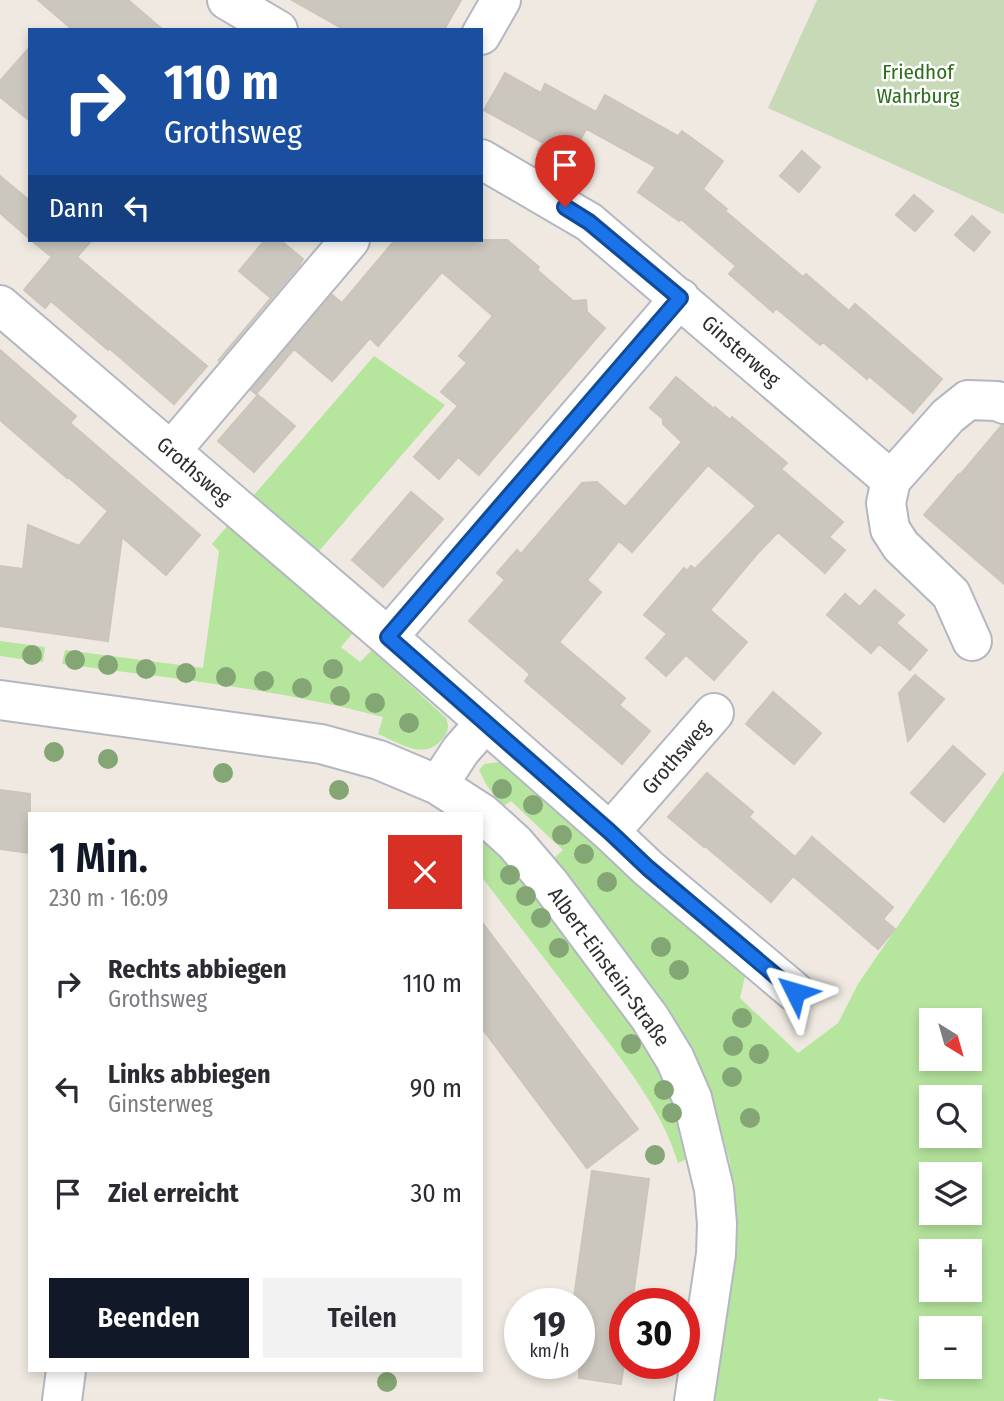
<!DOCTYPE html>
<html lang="de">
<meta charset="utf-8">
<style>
:root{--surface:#fff;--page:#f2f2f3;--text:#2b2b33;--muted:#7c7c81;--accent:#111827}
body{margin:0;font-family:"Fira Sans Condensed",sans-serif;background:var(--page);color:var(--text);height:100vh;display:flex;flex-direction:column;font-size:26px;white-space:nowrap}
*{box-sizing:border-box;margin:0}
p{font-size:23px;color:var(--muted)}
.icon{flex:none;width:38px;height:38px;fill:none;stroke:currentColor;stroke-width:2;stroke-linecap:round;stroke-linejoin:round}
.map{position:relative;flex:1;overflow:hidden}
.sheet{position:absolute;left:28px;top:812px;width:455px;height:560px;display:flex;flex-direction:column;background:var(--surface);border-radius:0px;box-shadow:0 4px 10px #0003}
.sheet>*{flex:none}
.top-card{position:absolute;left:28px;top:28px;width:455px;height:214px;border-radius:0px;box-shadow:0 4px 10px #0003;background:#1a4fa0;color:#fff;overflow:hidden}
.needle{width:46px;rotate:143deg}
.controls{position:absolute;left:919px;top:1008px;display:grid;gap:14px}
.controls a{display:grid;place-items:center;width:63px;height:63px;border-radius:0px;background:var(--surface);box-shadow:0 4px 10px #0003;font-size:35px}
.speed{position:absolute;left:504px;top:1288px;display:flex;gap:14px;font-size:35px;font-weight:700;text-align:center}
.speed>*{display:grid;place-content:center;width:91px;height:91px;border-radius:50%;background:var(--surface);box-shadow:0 4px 10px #0003;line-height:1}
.speed small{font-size:18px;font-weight:400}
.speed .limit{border:10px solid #d22;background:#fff;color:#111}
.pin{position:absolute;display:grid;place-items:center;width:60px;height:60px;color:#fff;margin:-72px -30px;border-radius:50% 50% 50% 0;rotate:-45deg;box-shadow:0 0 7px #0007}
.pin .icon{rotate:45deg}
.me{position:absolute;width:77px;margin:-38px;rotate:310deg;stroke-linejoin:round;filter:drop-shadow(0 0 5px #0008)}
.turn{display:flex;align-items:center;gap:24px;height:147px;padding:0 21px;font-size:32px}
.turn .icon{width:91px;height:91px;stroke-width:2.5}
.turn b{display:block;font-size:49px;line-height:60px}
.then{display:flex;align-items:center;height:66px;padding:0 21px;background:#0003;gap:14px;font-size:26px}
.round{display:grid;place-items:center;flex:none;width:74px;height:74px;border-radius:0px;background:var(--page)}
.head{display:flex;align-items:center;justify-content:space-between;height:119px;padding:0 21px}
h1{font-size:42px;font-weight:600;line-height:52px;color:var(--accent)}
.cta{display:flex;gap:14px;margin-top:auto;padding:14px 21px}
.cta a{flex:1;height:80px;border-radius:0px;background:var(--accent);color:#fff;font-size:28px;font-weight:600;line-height:80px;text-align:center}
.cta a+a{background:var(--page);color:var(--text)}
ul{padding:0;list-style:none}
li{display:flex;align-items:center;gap:21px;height:105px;padding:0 21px}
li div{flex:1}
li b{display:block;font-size:26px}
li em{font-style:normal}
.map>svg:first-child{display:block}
</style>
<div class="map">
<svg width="1004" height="1401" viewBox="0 0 1004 1401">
<rect width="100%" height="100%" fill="#efe9e1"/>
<!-- green -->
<path fill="#b6e59e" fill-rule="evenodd" d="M374,356L445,405L313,558L248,502Z
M234,518L247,528V542L329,614L342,613L364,633L359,639L352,634L341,647L360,662L372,650L446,718C449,726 449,731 443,738C425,762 400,743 378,734L383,717C278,689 170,678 62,664L65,650L203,668L219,551L212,544Z
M0,641L45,647L43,662L0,656Z
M499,762L512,764L746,972L740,998L798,1053L838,1023L858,984L1004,771V1401H896L879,1398L878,1401H713L736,1261V1221L730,1163L713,1103L550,862L563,850L511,801L502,807L486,784L479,770L484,764ZM931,1020H970V1059H931ZM931,1097H970V1136H931ZM931,1174H970V1213H931ZM931,1251H970V1290H931ZM931,1328H970V1367H931Z
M481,839L513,869L638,1034L661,1074L679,1114L691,1157L678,1163C662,1109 620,1057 586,1013C551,967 516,922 481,876Z"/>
<!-- cemetery -->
<path fill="#c8d9b8" d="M817,0H1004V214L768,108Z"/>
<!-- building -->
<path fill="#cbc7bf" stroke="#cbc5ba" stroke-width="2" d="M38,0H128L163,30H73Z
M292,0H461L444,30H345Z
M30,47V121L0,97V81Z
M505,73L541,93L545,84L596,112L605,95L678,136L682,131L723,161L703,189L727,209L725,211L803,277L806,274L849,311L855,304L942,379L913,413L869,376L867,379L823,342L820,345L776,308L773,312L729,274L736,266L681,219L679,221L638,192L656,167L587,129L592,119L565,166L538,151L543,143L484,110Z
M802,151L820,167L799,192L780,176Z
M0,176L30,201V239L0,213Z
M914,195L933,211L915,231L896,215Z
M972,216L990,232L974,251L955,235Z
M31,240H92L77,257L207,366L174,404L109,348L108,350L51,301L45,308L24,290L52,257Z
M265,240H280L303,259L299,266L218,361L271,298L239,271Z
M395,240H507L539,267L537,270L573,301L586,300L587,312L605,328L479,475L458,457L439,479L414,457L458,406L441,392L467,363L459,356L493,316L442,272L378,346L370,338L332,381L294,349L256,394L251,390L332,295L342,303Z
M0,350L76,416L70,423L200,535L166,575L122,537L108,641L0,626V566L23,569L28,525L79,546L108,511L68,477L67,478L0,420Z
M676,377L714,409L715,407L730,420L732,417L787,463L781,469L843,522L829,537L845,550L825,573L778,532L756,555L710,610L747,642L714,680L686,655L666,676L646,658L667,634L644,615L684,568L687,571L691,566L695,569L756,506L708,465L632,552L619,541L587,580L601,592L559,642L625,698L619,705L650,731L622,764L525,681L530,674L469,621L505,580L497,573L517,550L521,554L582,483L597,482L625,507L682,442L663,424V419L650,408Z
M258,395L295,426L254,472L218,441Z
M1002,425H1004V584L924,515L959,474L960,475Z
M411,492L443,519L383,587L352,560Z
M875,590L904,615L896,623L927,650L910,670L879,644L871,653L827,615L845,594L860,607Z
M915,675L944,699L908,741L899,693Z
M773,692L821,733L794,764L746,724Z
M953,746L985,774L944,822L911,793Z
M707,773L753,812L749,817L795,857L812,837L893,907L883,919L895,929L878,949L793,876L771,902L705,846L704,847L668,817Z
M0,790L30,794V853L0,849Z
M481,921L638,1129L587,1168L481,1027Z
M592,1171L649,1179L632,1304H625V1357L621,1384L579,1378V1304H573Z"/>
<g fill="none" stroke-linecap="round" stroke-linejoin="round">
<defs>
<path id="minor" d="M227,0L278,30
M481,35L501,0
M481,159L589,222L891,480L886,503L890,529L901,546L951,594L972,641
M0,305L388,637L610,832L648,868L795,992
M171,451L350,240
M891,480L948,416L968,400L997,401L1004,404
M388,637L680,298
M0,700L321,744L379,760L438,785L483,814L515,843L550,884L650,1018L675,1059L692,1098L714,1189L717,1224L716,1254L694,1401
M438,785L461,750L485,723
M610,832L714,713
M62,1401L66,1370"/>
</defs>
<!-- minor casing -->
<use href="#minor" stroke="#b4b7c1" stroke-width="42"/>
<!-- minor -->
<use href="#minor" stroke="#fff" stroke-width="38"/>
</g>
<!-- trees -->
<g fill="#84a574">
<circle cx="32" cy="655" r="10"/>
<circle cx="75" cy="660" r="10"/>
<circle cx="108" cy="665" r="10"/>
<circle cx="146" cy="669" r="10"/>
<circle cx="333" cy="669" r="10"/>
<circle cx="186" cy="673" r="10"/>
<circle cx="226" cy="677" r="10"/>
<circle cx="264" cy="681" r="10"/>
<circle cx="302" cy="688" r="10"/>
<circle cx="340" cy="696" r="10"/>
<circle cx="375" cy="703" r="10"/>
<circle cx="409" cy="723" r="10"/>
<circle cx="54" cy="752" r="10"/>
<circle cx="108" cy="759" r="10"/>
<circle cx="223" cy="773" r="10"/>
<circle cx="502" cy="789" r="10"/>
<circle cx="339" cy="790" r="10"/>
<circle cx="533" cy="805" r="10"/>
<circle cx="562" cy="835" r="10"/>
<circle cx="584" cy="854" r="10"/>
<circle cx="510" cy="875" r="10"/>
<circle cx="607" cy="882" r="10"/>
<circle cx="526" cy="896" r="10"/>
<circle cx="541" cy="918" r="10"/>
<circle cx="661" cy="947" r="10"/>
<circle cx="559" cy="948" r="10"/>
<circle cx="679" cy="970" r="10"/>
<circle cx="742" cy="1018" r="10"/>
<circle cx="631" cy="1044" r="10"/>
<circle cx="733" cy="1046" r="10"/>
<circle cx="759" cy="1054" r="10"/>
<circle cx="732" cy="1077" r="10"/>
<circle cx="664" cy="1090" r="10"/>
<circle cx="672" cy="1113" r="10"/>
<circle cx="750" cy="1118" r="10"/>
<circle cx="655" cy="1155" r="10"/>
<circle cx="387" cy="1382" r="10"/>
</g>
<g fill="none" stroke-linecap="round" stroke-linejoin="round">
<defs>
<path id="route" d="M565,207L589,222L680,298L388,637L610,832L648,868L795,992"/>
</defs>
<!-- route casing -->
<use href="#route" stroke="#114b97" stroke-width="18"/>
<!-- route -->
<use href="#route" stroke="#1a73e8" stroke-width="12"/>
</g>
<g text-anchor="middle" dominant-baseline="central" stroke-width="5" stroke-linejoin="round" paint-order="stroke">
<!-- park labels -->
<g font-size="21" fill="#2c6e1b" stroke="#fff">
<text x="918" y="72">Friedhof<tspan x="918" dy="24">Wahrburg</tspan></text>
</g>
<!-- street labels -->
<g font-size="21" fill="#2e2e2e" stroke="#fff">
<text transform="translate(741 351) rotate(41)">Ginsterweg</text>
<text transform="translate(194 471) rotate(41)">Grothsweg</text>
<text transform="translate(676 757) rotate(-49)">Grothsweg</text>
<text transform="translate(609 967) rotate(54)">Albert-Einstein-Straße</text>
</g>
</g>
</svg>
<div class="controls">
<a><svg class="needle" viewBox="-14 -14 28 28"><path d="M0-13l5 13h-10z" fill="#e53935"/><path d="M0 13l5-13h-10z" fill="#7c7c81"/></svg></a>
<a><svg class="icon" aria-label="search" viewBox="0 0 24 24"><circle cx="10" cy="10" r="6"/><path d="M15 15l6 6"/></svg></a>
<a><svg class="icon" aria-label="layers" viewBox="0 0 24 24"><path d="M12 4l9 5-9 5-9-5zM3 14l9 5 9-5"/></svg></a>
<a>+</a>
<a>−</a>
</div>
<div class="speed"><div>19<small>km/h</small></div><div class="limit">30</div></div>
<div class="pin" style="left:565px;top:207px;background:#d93025"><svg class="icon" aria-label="arrive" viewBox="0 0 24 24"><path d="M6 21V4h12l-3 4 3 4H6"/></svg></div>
<svg class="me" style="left:795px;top:992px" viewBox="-20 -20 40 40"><path d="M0-17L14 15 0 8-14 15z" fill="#1a73e8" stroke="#fff" stroke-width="4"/></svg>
<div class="top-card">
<div class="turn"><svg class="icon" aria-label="right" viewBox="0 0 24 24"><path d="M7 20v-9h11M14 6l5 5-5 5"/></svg><div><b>110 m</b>Grothsweg</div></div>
<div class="then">Dann<svg class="icon" aria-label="left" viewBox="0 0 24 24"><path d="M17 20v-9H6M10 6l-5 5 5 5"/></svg></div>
</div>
<section class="sheet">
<div class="head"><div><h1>1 Min.</h1><p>230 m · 16:09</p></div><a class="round" style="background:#d93025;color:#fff"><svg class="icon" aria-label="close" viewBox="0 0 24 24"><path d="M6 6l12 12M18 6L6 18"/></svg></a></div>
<ul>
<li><svg class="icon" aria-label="right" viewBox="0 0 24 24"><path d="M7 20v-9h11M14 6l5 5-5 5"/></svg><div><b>Rechts abbiegen</b><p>Grothsweg</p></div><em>110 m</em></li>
<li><svg class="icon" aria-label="left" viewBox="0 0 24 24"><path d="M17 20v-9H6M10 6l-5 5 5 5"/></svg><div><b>Links abbiegen</b><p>Ginsterweg</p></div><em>90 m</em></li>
<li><svg class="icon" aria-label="arrive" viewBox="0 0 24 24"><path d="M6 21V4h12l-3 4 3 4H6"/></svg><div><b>Ziel erreicht</b></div><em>30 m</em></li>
</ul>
<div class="cta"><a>Beenden</a><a>Teilen</a></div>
</section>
</div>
